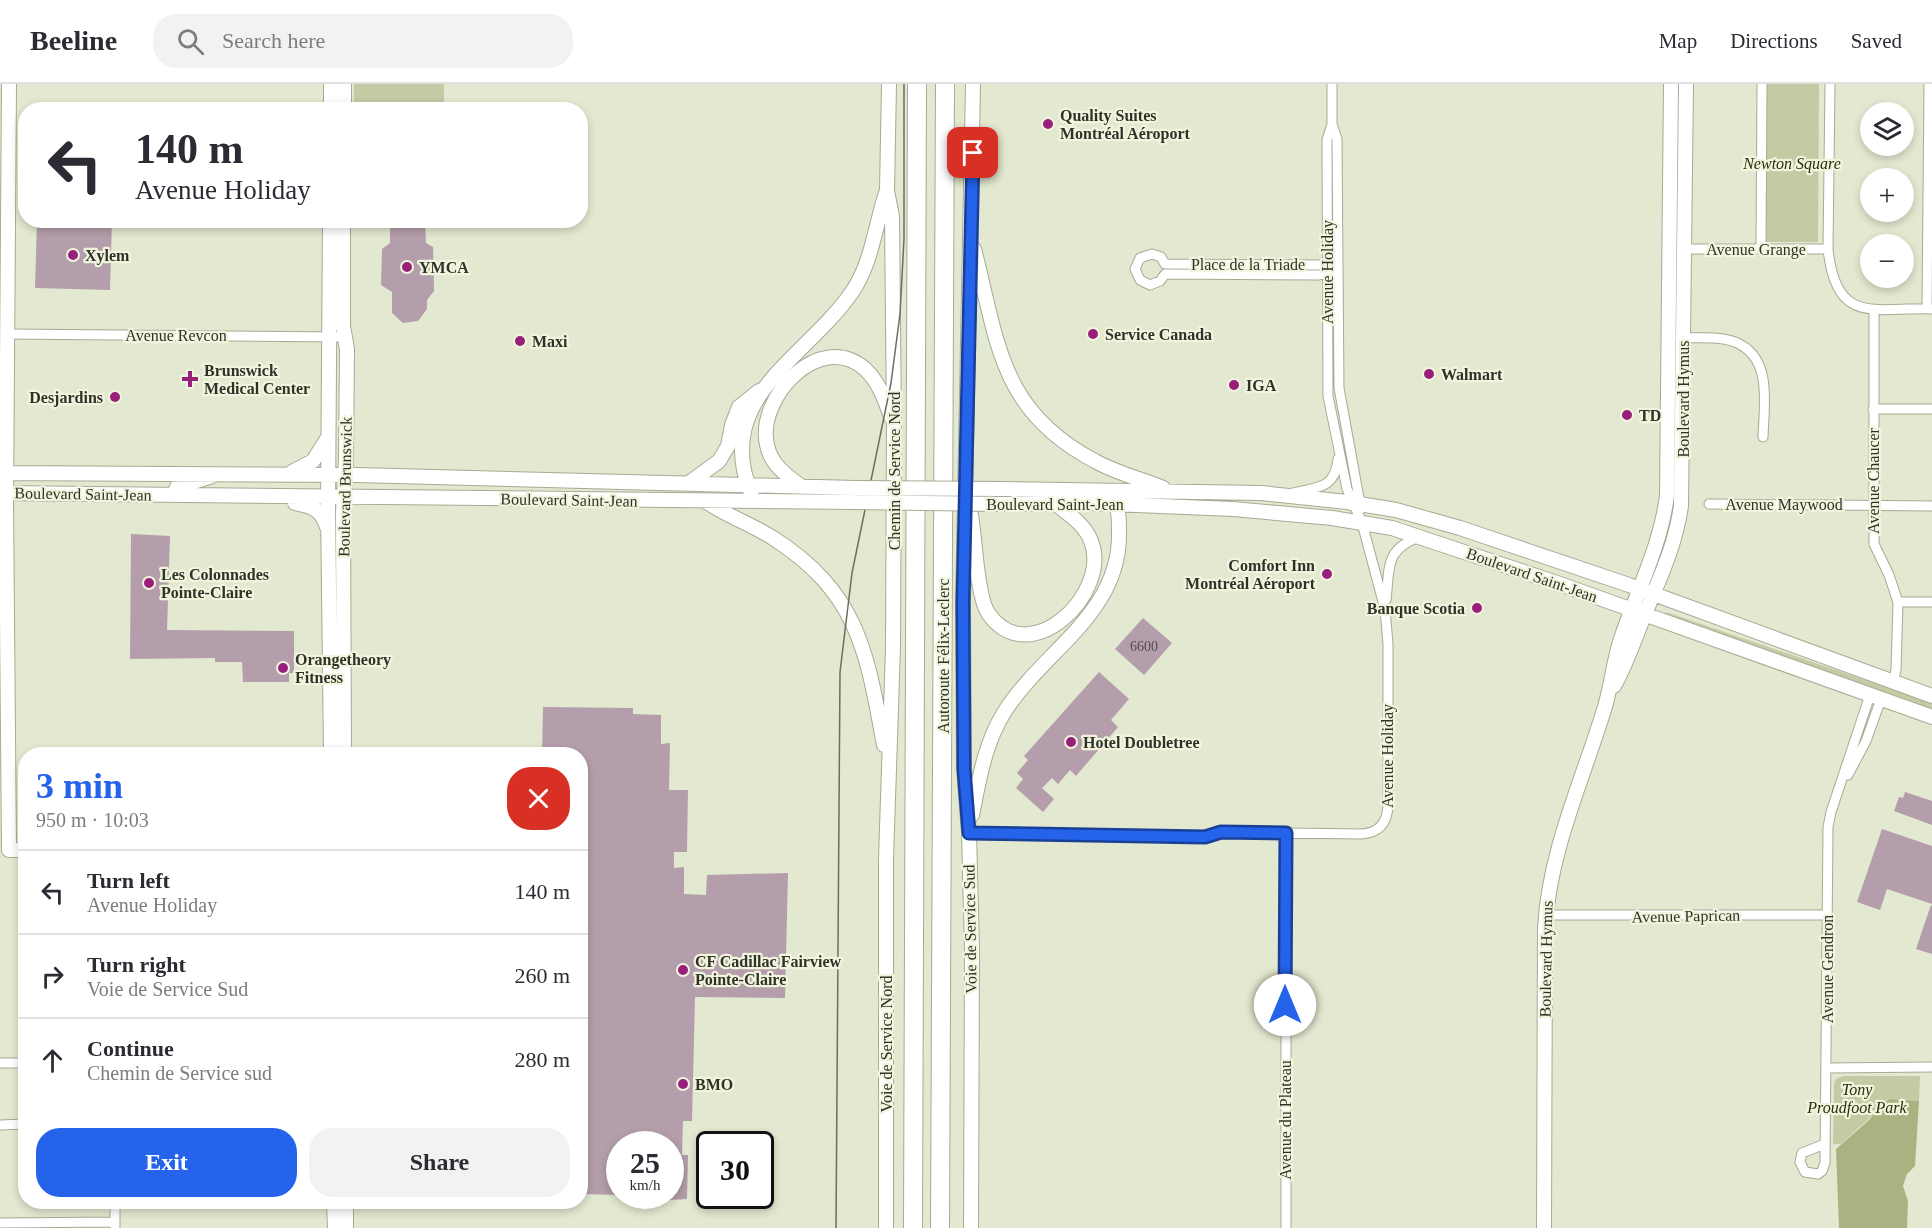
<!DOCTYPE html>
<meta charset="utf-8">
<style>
:root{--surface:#fff;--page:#f2f2f3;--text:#2b2b33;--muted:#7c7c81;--line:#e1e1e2;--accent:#2563eb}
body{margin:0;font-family:Georgia,serif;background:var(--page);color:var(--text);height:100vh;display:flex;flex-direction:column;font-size:22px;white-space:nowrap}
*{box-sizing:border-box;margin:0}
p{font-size:20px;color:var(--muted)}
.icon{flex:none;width:33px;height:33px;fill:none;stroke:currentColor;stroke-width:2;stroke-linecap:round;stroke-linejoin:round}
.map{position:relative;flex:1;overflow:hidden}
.details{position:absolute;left:18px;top:663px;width:570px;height:462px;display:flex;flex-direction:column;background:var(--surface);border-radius:24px;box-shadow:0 3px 9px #0003}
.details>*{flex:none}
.banner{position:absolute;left:18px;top:18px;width:570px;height:126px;border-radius:24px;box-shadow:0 3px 9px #0003;background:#fff;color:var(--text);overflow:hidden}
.controls{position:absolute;left:1860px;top:18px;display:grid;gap:12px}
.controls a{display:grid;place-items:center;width:54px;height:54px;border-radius:50%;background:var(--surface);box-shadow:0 3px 9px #0003;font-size:30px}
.speed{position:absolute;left:606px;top:1047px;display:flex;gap:12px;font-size:30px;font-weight:700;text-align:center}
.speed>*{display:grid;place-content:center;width:78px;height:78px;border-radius:50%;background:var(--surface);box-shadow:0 3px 9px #0003;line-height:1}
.speed small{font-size:15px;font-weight:400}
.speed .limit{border:3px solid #111;border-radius:9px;background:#fff;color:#111}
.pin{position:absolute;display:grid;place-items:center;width:51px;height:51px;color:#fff;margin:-26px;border-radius:12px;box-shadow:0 3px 9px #0006}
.me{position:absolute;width:66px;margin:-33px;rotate:0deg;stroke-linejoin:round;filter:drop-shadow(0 0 4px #0008)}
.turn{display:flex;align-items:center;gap:21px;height:126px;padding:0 18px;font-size:27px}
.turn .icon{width:78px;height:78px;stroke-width:2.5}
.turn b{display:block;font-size:42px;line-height:51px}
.round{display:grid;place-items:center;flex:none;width:63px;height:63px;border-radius:24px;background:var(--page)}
.headline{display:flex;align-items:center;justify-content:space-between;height:102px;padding:0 18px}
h1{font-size:36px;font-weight:600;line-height:45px;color:var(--accent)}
.primary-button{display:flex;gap:12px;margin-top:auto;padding:12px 18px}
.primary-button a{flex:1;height:69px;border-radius:24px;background:var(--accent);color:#fff;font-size:24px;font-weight:600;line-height:69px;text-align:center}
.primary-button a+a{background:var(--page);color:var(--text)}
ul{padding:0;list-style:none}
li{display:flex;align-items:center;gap:18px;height:84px;padding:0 18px;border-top:2px solid var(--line)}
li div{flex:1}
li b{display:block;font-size:22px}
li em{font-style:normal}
header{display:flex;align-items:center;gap:36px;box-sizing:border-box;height:84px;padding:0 30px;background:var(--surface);border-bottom:2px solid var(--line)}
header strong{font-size:28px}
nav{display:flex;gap:33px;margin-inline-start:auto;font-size:21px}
.search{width:420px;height:54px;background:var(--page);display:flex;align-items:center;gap:15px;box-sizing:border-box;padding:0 21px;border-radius:24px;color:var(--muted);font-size:22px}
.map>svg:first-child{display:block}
</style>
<header>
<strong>Beeline</strong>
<div class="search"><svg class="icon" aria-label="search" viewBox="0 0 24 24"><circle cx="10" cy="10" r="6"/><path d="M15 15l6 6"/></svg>Search here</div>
<nav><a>Map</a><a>Directions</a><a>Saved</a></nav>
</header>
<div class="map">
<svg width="1932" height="1144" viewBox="0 0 1932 1144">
<rect width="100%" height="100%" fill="#e3e8d0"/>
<!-- green -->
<path fill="#c4caa3" d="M354,0H444V25H354Z
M1765,0H1819L1818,158H1766Z
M1666,528L1932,619V625L1665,530Z
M1843,992H1920L1919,1017L1890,1015L1841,1060H1833L1834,1000L1836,995Z"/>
<!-- forest -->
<path fill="#aab281" d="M1890,1015L1919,1017L1915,1082L1907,1090L1903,1102L1908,1117L1907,1144H1839L1836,1065L1869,1036L1879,1023Z"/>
<!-- building -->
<path fill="#b49eab" d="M112,136L110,206L35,204L37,137Z
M390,136H425L426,159L433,163L434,207L427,216V225L418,237L403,239L392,229V208L381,201L382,165L390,159Z
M131,450L170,452L167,546L294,547V589H289V598H243L242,578H215V574L130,575Z
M1143,534L1172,559L1144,591L1115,565Z
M1099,588L1129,615L1111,636L1118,643L1076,692L1070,686L1058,700L1052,694L1042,704L1054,715L1043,728L1016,704L1023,695L1017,689L1028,676L1024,672Z
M543,623L633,624V630L661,631V660L670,659L669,706H688L687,768H674V784L684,783V810L706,811L707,791L788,789L785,914L695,913L692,1037H683L682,1071H688L687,1115L670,1116V1060H620V1111L580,1110V670H542Z
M1905,708L1932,717V741L1894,727L1899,713L1903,714Z
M1882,745L1932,762V820L1887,805L1880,826L1857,818Z
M1931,821L1932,822V870L1916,865Z"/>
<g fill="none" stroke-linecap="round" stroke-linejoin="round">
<defs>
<path id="street" d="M1830,0L1828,165C1836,242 1874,223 1932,225
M1332,40L1337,55L1339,304L1361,425
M1685,165H1828
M1761,165L1762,0
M1152,170L1161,173L1165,180L1320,181L1338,186L1319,191L1165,190L1160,197L1150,201L1140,196L1135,185L1140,174Z
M1927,225L1929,0
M1874,227V460L1889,491L1898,518L1896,586L1893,598
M7,250L345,253
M1680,254C1697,254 1719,252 1735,258C1773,273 1764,320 1763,353
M1873,325H1932
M1293,409C1318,403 1335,405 1338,375
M1709,420L1932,422
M1386,516C1390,484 1384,466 1419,453
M1898,518H1932
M1848,691L1866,657L1881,615
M969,749L1205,753L1221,748L1361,750C1378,749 1387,740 1388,722V560L1385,525L1362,439L1347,405L1328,312L1327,56L1332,40V0
M1545,831H1827
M0,979H26
M1827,984L1932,983
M0,1041L26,1040
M1825,1060L1802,1069L1800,1078L1805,1088L1818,1090L1822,1087L1825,1079L1828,743L1831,728L1870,611
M115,1118V1142
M0,1139L115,1138
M1286,1144V749"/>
<path id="secondary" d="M9,0L6,418L9,766H26
M331,26V0
M344,26V0
M330,136L328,422L331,670
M343,136V242L347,265L346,375L343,429L344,670
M974,165C998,257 999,327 1095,377C1116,389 1141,395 1163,404
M292,388L313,377L327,355
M0,389L357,391L855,404
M689,399L719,377L728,362L732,341L739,323L759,307
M802,403C787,392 771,381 767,361C756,314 820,245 865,285C879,298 885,316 891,333
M1003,405L1261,409L1347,418L1396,426L1460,444L1629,501L1932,612
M0,409L855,418
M751,409C712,313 807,274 852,208C872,179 875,142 886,109
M174,411L177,403L212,392
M705,417C727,432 751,440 773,454C859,509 867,569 884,661
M295,419C312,422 321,425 327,443
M996,420L1088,419L1233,425L1332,434L1392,444L1560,500L1932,633
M971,431C975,454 977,512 988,529C1029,589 1112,509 1091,457C1085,441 1070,431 1057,421
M1614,602C1625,582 1632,563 1640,542C1656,502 1675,465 1681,422L1686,0
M972,731C979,696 985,658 1005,627C1044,566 1121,529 1119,448C1119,436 1119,424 1113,413
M334,1118L335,1144
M346,1118V1144
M886,1144V775L893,564L894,341L892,132L887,107L889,0
M971,1144L972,865L969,749L964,685L963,519L973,0
M1544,1144L1545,844C1549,769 1581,700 1603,629C1612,603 1613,575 1623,549C1639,503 1661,460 1667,411L1671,0"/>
<path id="highway" d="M913,1144L917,0
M940,1144L945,0"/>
</defs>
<!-- street casing -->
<use href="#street" stroke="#a7aa94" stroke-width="11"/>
<!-- secondary casing -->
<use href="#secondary" stroke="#a7aa94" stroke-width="16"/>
<!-- highway casing -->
<use href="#highway" stroke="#a7aa94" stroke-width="20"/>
<!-- street -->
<use href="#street" stroke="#fff" stroke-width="9"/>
<!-- secondary -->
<use href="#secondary" stroke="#fff" stroke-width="14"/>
<!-- highway -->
<use href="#highway" stroke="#fff" stroke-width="18"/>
<!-- tram -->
<path stroke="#6b6e60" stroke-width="1.5" d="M836,1144L840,588L852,489L891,299L900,230L904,155V0"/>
<defs>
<path id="secondary-bridge" d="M855,404L1003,405
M855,418L996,420"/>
</defs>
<!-- secondary-bridge casing -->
<use href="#secondary-bridge" stroke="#a7aa94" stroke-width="16" stroke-linecap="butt"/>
<!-- secondary-bridge -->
<use href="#secondary-bridge" stroke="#fff" stroke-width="14"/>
</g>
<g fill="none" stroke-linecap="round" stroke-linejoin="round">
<defs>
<path id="route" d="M973,69L963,519L964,685L969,749L1205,753L1221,748L1286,749L1285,921"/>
</defs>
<!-- route casing -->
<use href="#route" stroke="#184099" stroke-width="15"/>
<!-- route -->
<use href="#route" stroke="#2563eb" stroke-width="10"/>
</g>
<!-- markers -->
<g fill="#99207a" stroke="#f1f5dd" stroke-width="2">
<circle cx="1048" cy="40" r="6"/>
<circle cx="73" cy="171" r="6"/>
<circle cx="407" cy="183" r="6"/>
<circle cx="1093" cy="250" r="6"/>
<circle cx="520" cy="257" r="6"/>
<circle cx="1429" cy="290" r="6"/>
<path d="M187 286h6v6h6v6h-6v6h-6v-6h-6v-6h6z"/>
<circle cx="1234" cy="301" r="6"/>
<circle cx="115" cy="313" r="6"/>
<circle cx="1627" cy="331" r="6"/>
<circle cx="1327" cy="490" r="6"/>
<circle cx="149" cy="499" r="6"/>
<circle cx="1477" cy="524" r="6"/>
<circle cx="283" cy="584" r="6"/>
<circle cx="1071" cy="658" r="6"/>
<circle cx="683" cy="886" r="6"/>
<circle cx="683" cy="1000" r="6"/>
</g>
<g text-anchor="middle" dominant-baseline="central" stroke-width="4.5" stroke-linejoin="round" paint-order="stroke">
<!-- number labels -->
<g font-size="14" fill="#514d4a">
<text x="1144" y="562">6600</text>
</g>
<!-- poi labels -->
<g font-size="16" font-weight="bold" fill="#303229" stroke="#f1f5dd" text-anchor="start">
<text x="1060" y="31">Quality Suites<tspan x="1060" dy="18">Montréal Aéroport</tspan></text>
<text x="85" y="171">Xylem</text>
<text x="419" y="183">YMCA</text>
<text x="1105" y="250">Service Canada</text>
<text x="532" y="257">Maxi</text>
<text x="204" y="286">Brunswick<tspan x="204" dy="18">Medical Center</tspan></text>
<text x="1441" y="290">Walmart</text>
<text x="1246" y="301">IGA</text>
<text x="103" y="313" text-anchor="end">Desjardins</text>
<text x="1639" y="331">TD</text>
<text x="1315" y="481" text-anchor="end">Comfort Inn<tspan x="1315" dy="18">Montréal Aéroport</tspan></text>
<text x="161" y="490">Les Colonnades<tspan x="161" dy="18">Pointe-Claire</tspan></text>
<text x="1465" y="524" text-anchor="end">Banque Scotia</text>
<text x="295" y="575">Orangetheory<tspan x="295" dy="18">Fitness</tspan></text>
<text x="1083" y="658">Hotel Doubletree</text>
<text x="695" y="877">CF Cadillac Fairview<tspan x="695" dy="18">Pointe-Claire</tspan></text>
<text x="695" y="1000">BMO</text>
</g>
<!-- park labels -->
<g font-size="16" font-style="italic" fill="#2a2e06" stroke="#f1f5dd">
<text x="1792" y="79">Newton Square</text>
<text x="1857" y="1005">Tony<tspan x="1857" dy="18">Proudfoot Park</tspan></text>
</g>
<!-- street labels -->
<g font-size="16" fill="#303229" stroke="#f1f5dd">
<text x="1756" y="165">Avenue Grange</text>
<text x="1248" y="180">Place de la Triade</text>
<text transform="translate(1327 188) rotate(-90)">Avenue Holiday</text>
<text x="176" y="251">Avenue Revcon</text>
<text transform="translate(1683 315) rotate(-90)">Boulevard Hymus</text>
<text transform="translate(894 387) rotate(-90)">Chemin de Service Nord</text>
<text transform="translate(1873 397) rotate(-90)">Avenue Chaucer</text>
<text transform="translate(345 403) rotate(-89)">Boulevard Brunswick</text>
<text transform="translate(83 410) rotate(1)">Boulevard Saint-Jean</text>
<text transform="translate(569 416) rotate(1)">Boulevard Saint-Jean</text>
<text x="1055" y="420">Boulevard Saint-Jean</text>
<text x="1784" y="420">Avenue Maywood</text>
<text transform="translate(1532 491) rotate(19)">Boulevard Saint-Jean</text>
<text transform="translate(943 572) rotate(-90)">Autoroute Félix-Leclerc</text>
<text transform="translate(1387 672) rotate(-90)">Avenue Holiday</text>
<text transform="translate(1686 832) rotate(-1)">Avenue Paprican</text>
<text transform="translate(970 845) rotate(-91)">Voie de Service Sud</text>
<text transform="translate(1546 875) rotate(-89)">Boulevard Hymus</text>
<text transform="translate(1827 885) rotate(-90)">Avenue Gendron</text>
<text transform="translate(886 960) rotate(-90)">Voie de Service Nord</text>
<text transform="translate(1285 1036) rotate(-90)">Avenue du Plateau</text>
</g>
</g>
</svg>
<div class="controls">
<a><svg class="icon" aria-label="layers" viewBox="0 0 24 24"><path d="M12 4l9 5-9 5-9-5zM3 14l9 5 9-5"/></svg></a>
<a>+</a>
<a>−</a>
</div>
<div class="speed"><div>25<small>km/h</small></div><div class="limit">30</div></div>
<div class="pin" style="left:973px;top:69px;background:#d93025"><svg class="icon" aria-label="arrive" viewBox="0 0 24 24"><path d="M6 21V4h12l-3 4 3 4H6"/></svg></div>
<svg class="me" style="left:1285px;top:921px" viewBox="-20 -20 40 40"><circle r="19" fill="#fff"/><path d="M0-13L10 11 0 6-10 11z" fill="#2563eb"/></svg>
<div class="banner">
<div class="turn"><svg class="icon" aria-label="left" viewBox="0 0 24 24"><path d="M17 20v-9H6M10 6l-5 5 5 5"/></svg><div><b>140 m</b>Avenue Holiday</div></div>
</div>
<section class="details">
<div class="headline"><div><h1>3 min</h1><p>950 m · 10:03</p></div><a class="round" style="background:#d93025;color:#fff"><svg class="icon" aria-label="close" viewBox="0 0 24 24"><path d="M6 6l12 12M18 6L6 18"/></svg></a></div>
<ul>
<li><svg class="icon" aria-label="left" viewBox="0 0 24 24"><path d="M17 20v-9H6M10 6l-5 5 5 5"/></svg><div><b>Turn left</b><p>Avenue Holiday</p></div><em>140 m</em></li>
<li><svg class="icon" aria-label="right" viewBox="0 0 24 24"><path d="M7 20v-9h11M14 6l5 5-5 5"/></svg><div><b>Turn right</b><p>Voie de Service Sud</p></div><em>260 m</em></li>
<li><svg class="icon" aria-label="ahead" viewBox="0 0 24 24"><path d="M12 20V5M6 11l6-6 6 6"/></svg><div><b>Continue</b><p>Chemin de Service sud</p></div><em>280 m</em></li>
</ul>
<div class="primary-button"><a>Exit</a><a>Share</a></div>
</section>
</div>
